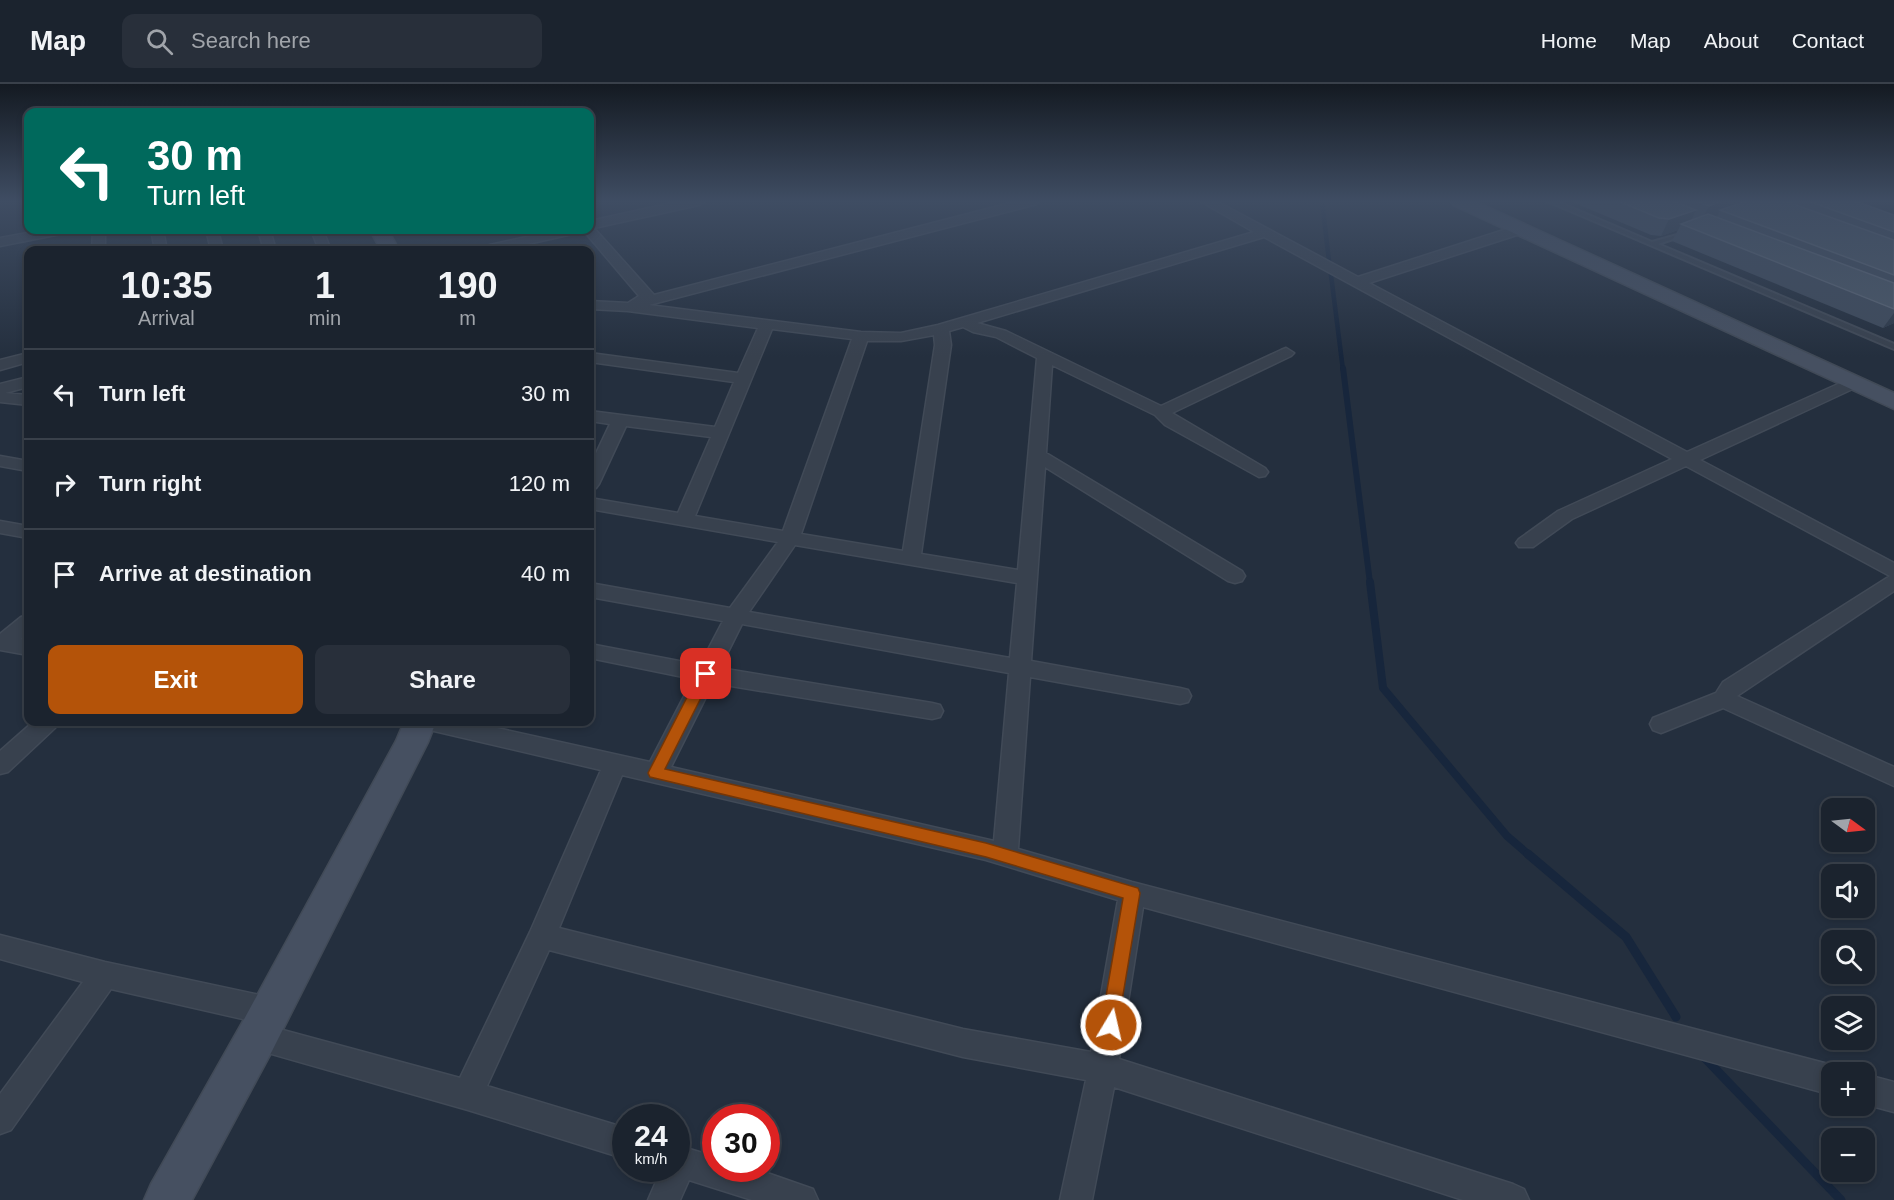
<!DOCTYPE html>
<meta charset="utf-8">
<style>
:root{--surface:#1b232e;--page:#282f3a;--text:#f1f3f6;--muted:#a0a4aa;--line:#39404a;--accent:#b45309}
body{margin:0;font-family:Helvetica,sans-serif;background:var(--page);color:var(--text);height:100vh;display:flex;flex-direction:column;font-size:22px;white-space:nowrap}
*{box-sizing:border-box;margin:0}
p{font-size:20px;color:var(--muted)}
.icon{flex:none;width:33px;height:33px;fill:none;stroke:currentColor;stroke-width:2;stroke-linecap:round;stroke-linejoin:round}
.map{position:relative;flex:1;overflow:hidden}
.panel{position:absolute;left:24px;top:162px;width:570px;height:480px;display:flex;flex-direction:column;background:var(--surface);border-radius:12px;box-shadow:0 3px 9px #0003,0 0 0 2px var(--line)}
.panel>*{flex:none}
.hud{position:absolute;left:24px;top:24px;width:570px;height:126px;border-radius:12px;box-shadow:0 3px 9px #0003,0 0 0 2px var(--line);background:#00695c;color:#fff;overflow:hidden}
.needle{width:39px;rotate:105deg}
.tools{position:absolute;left:1821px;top:714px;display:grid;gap:12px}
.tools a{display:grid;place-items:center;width:54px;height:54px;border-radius:12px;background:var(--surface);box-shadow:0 3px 9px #0003,0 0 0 2px var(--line);font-size:30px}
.speed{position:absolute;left:612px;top:1020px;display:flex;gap:12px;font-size:30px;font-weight:700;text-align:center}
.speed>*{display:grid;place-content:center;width:78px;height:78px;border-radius:50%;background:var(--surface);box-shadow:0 3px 9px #0003,0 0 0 2px var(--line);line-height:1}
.speed small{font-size:15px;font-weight:400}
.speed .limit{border:9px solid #d22;background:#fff;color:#111}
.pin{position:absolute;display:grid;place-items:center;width:51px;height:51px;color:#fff;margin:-26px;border-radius:12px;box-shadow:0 3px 9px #0006}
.me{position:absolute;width:66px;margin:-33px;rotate:9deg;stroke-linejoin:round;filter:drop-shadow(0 0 4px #0008)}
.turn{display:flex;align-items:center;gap:21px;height:126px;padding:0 24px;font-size:27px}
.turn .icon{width:78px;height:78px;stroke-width:2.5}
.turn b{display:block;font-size:42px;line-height:51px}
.eta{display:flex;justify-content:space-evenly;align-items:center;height:102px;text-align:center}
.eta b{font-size:36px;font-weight:800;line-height:42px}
.primary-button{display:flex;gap:12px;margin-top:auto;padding:12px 24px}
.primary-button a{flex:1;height:69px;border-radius:12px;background:var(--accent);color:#fff;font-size:24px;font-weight:800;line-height:69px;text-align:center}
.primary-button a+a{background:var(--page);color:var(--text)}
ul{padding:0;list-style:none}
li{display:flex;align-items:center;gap:18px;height:90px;padding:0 24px;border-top:2px solid var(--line)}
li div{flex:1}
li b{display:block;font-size:22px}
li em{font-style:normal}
header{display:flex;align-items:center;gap:36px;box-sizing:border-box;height:84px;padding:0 30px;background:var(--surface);border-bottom:2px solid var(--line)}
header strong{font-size:28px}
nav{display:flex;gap:33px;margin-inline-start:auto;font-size:21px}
.search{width:420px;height:54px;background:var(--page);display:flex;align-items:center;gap:15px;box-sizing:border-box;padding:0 21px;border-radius:12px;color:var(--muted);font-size:22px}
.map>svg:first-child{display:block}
</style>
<header>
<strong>Map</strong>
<div class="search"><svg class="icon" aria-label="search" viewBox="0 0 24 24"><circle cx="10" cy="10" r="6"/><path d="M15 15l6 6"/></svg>Search here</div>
<nav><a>Home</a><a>Map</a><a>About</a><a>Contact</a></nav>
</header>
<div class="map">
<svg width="1894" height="1116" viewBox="0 0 1894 1116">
<rect width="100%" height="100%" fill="#242f3e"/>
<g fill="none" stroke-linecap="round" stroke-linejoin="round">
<!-- stream-far3 -->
<path stroke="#17263c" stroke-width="4.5" d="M1322,117L1329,177
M1331,191L1343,286"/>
<!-- stream-far2 -->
<path stroke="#17263c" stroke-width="6" d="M1343,284L1370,499"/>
<!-- stream-far1 -->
<path stroke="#17263c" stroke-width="8" d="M1370,498L1383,604L1507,752L1529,771"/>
<!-- stream -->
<path stroke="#17263c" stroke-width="9" d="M1528,770L1626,853L1676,933
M1702,971L1841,1116"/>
<defs>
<path id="lane" d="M1547,117H1556L1652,158L1688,148V150L1658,160L1894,260V265Z"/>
<path id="street" d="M681,117H705L699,121L594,144L654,211L1018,117H1039L1037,120L649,221L861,248L901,249L938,241L1254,148L1200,117H1216L1358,193L1513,143H1523L1524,146L1523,149L1369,199L1687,368L1847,296H1859L1861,299L1859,302L1700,376L1894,479V507L1737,612L1894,683V702L1723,624L1661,649L1653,646L1650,640L1653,634L1716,609L1723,598L1890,492L1686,382L1572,435L1533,463H1519L1516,459L1519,455L1558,427L1672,375L1264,153L977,239L1006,247L1161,322L1281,266L1286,264L1294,269L1291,272L1172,329L1265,384L1268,388L1265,392L1259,393L1165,341L1155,331L1052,281L1046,369L1242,487L1245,492L1242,497L1235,499L1228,497L1045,383L1031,577L1180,604L1188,606L1191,612L1188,618L1180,620L1030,593L1018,765L1132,798L1832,981L1843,985L1844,988H1832V1011L1143,823L1119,975L1513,1100L1524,1105L1529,1116H1463L1114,1003L1092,1116H1060L1086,996L963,973L549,866L487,1002L626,1044V1075L468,1026L247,963L243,953L247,943L257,939L460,994L530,848L601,686L434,647L426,644L423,638H470L650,678L693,595L590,574V560L700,581L723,537L590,513V499L730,524L778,458L590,425V414L678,429L711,353L626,342L599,400L596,404L590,405V382L610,340L590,337V327L715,343L734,298L590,278V269L738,289L758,244L628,227L590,225V217L628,219L639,212L583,146H590V137ZM963,243L973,248L996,253L1037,274L1018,486L921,470L951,261L949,247ZM772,245L852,255L783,447L695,432ZM934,251L935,261L903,467L801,450L867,257H901ZM795,461L1017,499L1010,574L749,528ZM742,540L1009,589L994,757L671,683L713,599L932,635L940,633L943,627L940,621L932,619L720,584ZM622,691L986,776L1118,816L1091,968L963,945L559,844Z
M44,146H67L61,150L0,162V154Z
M93,146H105V166H92Z
M151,146H163L167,166H155Z
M206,146H218L223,166H211Z
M258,146H270L276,166H264Z
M311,146H323L331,166H319Z
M558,146H578L577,149L501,166H479L481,163Z
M28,269V278L0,286V276Z
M28,293V303L5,309L28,311V321L0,318V300Z
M0,372L28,377V387L0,382Z
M0,437L28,442V454L0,449Z
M28,531V549L21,555L28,557V571L0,566V550L21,533Z
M33,638H58L55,644L8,688L0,690V667Z
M0,851L105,878L269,913L279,917L283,927L279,937L269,941L111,905L11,1046L0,1050V1010L83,898L0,875Z
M1864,990L1894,998V1028L1864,1020Z
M676,1061L716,1073V1084H753L813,1105L818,1116H752L689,1096L680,1116H648L662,1084H676Z"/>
<path id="secondary" d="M1450,117H1474L1894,309V325L1453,121Z
M370,146H388L399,166H381Z
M404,638H436L428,658L272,967L192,1116H144L151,1100L242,939L396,657Z"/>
</defs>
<!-- lane casing -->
<use href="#lane" stroke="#414a57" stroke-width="4"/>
<!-- street casing -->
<use href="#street" stroke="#414a57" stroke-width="3"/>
<!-- secondary casing -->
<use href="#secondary" stroke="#414a57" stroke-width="3"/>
<!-- lane -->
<use href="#lane" fill="#38414e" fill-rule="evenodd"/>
<!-- street -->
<use href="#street" fill="#38414e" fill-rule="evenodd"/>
<!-- secondary -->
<use href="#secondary" fill="#465061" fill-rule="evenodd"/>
</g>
<!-- wall -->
<path fill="#3f4b5c" d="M1570,117H1855L1894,131V239L1883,244L1672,157L1678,146L1661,152L1651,151Z"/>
<!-- shaded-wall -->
<path fill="#2f3b4b" d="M1722,117H1748L1720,126L1717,133L1700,139L1709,122Z
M1696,126L1688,143L1681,140L1678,146L1661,152L1669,135Z
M1894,229V239L1883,244Z"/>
<!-- building -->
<path fill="#4b5868" stroke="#5c6777" stroke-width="1.5" d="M1618,117H1673L1696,126L1669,135L1659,134Z
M1696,117H1722L1709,122Z
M1747,117H1785L1894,156V191L1720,126Z
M1808,117H1855L1894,131V148Z
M1708,130L1894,199V225L1681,140Z"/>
<!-- sky -->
<linearGradient id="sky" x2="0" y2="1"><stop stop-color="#141a22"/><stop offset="0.43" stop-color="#3f4d63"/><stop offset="1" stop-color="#3f4d63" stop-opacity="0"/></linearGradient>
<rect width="1894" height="273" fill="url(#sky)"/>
<!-- route -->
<path fill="#b45309" stroke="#753606" stroke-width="1.5" d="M706,585L713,590L665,685L986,759L1138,804L1140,809L1117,947L1111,950L1104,947L1101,941L1123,814L986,773L650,693L648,689L699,590Z"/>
</svg>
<div class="tools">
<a><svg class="needle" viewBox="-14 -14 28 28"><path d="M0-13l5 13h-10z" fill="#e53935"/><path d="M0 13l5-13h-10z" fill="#a0a4aa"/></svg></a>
<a><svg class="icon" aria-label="sound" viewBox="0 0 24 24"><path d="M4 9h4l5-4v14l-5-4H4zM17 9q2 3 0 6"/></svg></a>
<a><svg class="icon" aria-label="search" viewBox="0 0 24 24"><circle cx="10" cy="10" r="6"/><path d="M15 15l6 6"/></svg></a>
<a><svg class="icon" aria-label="layers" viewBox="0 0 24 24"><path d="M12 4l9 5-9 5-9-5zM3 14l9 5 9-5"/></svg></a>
<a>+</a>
<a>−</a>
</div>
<div class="speed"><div>24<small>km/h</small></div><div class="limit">30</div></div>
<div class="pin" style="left:706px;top:590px;background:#d93025"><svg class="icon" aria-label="arrive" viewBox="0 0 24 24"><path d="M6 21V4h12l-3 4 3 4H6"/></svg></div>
<svg class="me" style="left:1111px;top:941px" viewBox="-20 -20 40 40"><circle r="17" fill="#b45309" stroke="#fff" stroke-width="3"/><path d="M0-11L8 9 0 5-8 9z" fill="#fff"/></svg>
<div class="hud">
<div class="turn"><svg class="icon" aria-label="left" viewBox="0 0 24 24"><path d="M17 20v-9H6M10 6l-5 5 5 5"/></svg><div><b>30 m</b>Turn left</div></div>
</div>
<section class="panel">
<div class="eta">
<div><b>10:35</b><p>Arrival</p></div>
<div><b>1</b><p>min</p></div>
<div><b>190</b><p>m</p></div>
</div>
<ul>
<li><svg class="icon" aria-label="left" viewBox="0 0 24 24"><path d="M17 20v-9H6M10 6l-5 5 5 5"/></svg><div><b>Turn left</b></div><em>30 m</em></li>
<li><svg class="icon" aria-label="right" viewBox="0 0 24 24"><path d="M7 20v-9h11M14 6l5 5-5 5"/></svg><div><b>Turn right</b></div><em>120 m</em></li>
<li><svg class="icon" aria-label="arrive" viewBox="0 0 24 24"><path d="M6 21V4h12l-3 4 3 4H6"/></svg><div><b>Arrive at destination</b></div><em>40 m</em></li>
</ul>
<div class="primary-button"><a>Exit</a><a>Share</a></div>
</section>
</div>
